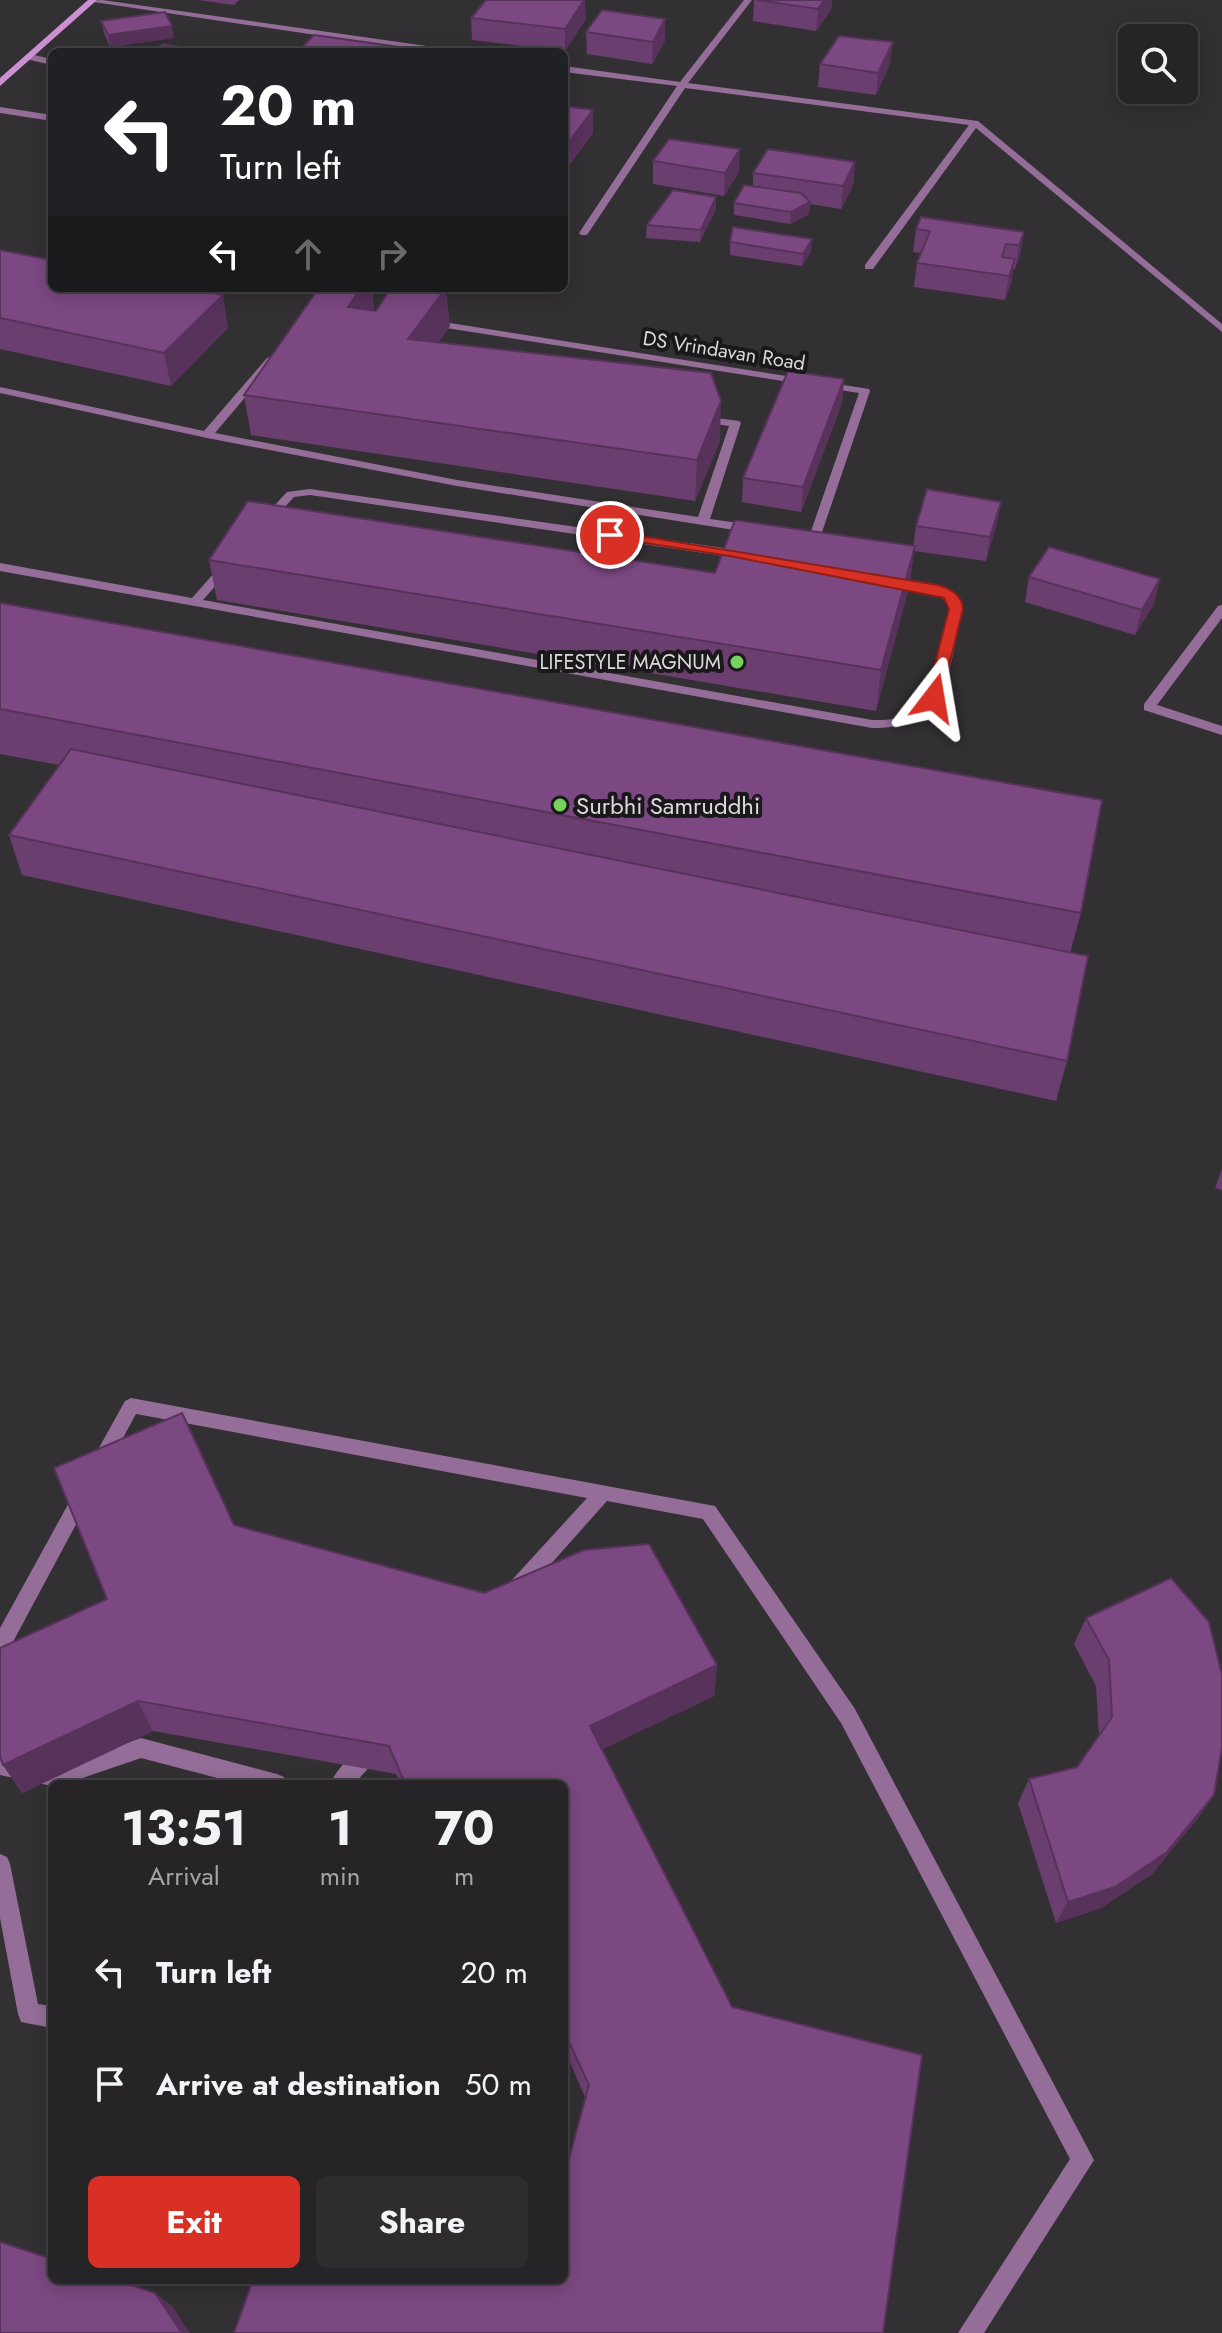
<!DOCTYPE html>
<style>
:root{--surface:#262427;--page:#2e2c2f;--text:#f1f3f6;--muted:#a4a4a7;--line:#424144;--accent:#d93025}
body{margin:0;font-family:Jost,sans-serif;background:var(--page);color:var(--text);height:100vh;display:flex;flex-direction:column;font-size:30px;white-space:nowrap}
*{box-sizing:border-box;margin:0}
p{font-size:26px;color:var(--muted)}
.icon{flex:none;width:44px;height:44px;fill:none;stroke:currentColor;stroke-width:2;stroke-linecap:round;stroke-linejoin:round}
.map{position:relative;flex:1;overflow:hidden}
.panel{position:absolute;left:48px;top:1780px;width:520px;height:504px;display:flex;flex-direction:column;background:var(--surface);border-radius:12px;box-shadow:0 4px 20px #0003,0 0 0 2px var(--line)}
.panel>*{flex:none}
.guide{position:absolute;left:48px;top:48px;width:520px;height:244px;border-radius:12px;box-shadow:0 4px 20px #0003,0 0 0 2px var(--line);background:#202124;color:#fff;overflow:hidden}
.controls{position:absolute;left:1118px;top:24px;display:grid;gap:16px}
.controls a{display:grid;place-items:center;width:80px;height:80px;border-radius:12px;background:var(--surface);box-shadow:0 4px 20px #0003,0 0 0 2px var(--line);font-size:40px}
.pin{position:absolute;display:grid;place-items:center;width:68px;height:68px;color:#fff;margin:-34px;border:4px solid #fff;border-radius:50%;box-shadow:0 2px 8px #0007}
.me{position:absolute;width:88px;margin:-44px;rotate:14deg;stroke-linejoin:round;filter:drop-shadow(0 0 6px #0008)}
.turn{display:flex;align-items:center;gap:28px;height:168px;padding:0 40px;font-size:36px}
.turn .icon{width:104px;height:104px;stroke-width:2.5}
.turn b{display:block;font-size:56px;line-height:68px}
.lanes{display:flex;align-items:center;height:76px;padding:0 40px;background:#0003;justify-content:center;gap:40px;direction:ltr}
.lanes .off{opacity:.35}
.eta{display:flex;justify-content:space-evenly;align-items:center;height:136px;text-align:center}
.eta b{font-size:48px;font-weight:700;line-height:56px}
.cta{display:flex;gap:16px;margin-top:auto;padding:16px 40px}
.cta a{flex:1;height:92px;border-radius:12px;background:var(--accent);color:#fff;font-size:32px;font-weight:700;line-height:92px;text-align:center}
.cta a+a{background:var(--page);color:var(--text)}
ul{padding:0;list-style:none}
li{display:flex;align-items:center;gap:24px;height:112px;padding:0 40px}
li div{flex:1}
li b{display:block;font-size:30px}
li em{font-style:normal}
.map>svg:first-child{display:block}
</style>
<div class="map">
<svg width="1222" height="2333" viewBox="0 0 1222 2333">
<rect width="100%" height="100%" fill="#333034"/>
<g fill="none" stroke-linecap="round" stroke-linejoin="round">
<!-- lane -->
<path fill="#946e98" fill-rule="evenodd" d="M29,54L52,59V65L26,59V55Z
M0,107L52,115V121L0,113Z"/>
<!-- street -->
<path fill="#946e98" fill-rule="evenodd" d="M102,0L448,49L452,52H430L87,1Z
M744,0H752L688,83L978,121L1222,324V332L976,128L873,269H865V265L969,125L685,88L587,235H581L579,233L677,86L564,72V66L680,82Z
M431,320L869,389L870,391L820,538L814,542L794,536L800,532L810,534L859,393L427,325V321Z
M271,357L276,360L275,362L215,433L457,480L698,517L729,426L701,422L695,419L701,416L739,421L741,423L710,519L753,525L759,529L753,533L457,486L207,438L0,393V387L204,431L267,358Z
M310,489L745,551L751,555L745,559L310,495L294,497L269,524H261V520L287,492Z
M0,563L192,598L222,564L226,563L232,567L203,600L872,720C884,720 898,720 909,714C937,698 943,638 950,609L949,603L934,593L886,584V578L942,587L959,598L962,609C949,669 949,730 872,728L0,571Z
M1222,605V618L1157,705L1222,726V735L1144,710V704L1218,606Z
M131,1398L715,1506L855,1709L1094,2160L984,2333H958L1070,2159L841,1723L703,1519L607,1501L525,1593L518,1596L511,1593L509,1587L511,1581L587,1498L136,1414L107,1467L101,1469L95,1467L92,1461L95,1455L125,1401Z
M82,1488L88,1490L91,1496L88,1502L7,1653L0,1656V1628L76,1490Z
M141,1738L277,1774L284,1777L287,1784H240L141,1758L65,1784L52,1786L0,1775V1755L57,1767Z
M369,1743L376,1746L379,1753L376,1760L354,1784H330C336,1770 355,1749 369,1743Z
M0,1854L7,1857L10,1864L38,2004L52,2006V2028L21,2022L18,2014L0,1918Z"/>
<!-- secondary -->
<path fill="#cc90d2" fill-rule="evenodd" d="M88,0H97L0,86V78Z"/>
</g>
<!-- wall -->
<path fill="#6b3e70" d="M198,0H239L234,5Z
M754,0H832L831,10L816,31L753,21Z
M471,18L586,19L565,51L472,40Z
M101,21L174,38L110,47L104,33Z
M586,32L665,41L652,64L587,54Z
M820,64H890L876,95L818,87Z
M564,106L593,110V133L571,163L564,162Z
M653,161L739,172L724,196L653,184Z
M855,162L853,185L841,209L810,204L809,214L790,224L734,215V203L753,186V173Z
M716,197V209L700,242L646,238L647,225Z
M916,229L1024,232L1020,255L1015,269H1013L1011,283L1005,300L914,287L917,263L921,253L913,252Z
M730,242L811,251L802,266L730,255Z
M0,250L228,328L171,386L0,349Z
M319,288H372L374,311L450,326L438,343L720,441L695,501L251,435L244,395Z
M844,379L842,403L801,512L742,502L743,478Z
M1001,502L996,526L986,561L914,551L909,587L876,711L217,600L209,560L715,573L913,546L916,526Z
M1029,577L1160,579L1154,604L1135,635L1025,602Z
M0,603L1081,913L1070,953L1067,1061L1056,1101L22,875L9,835L59,765L0,754Z
M1222,1169V1190L1215,1188Z
M234,1525L717,1665L714,1696L602,1749L883,2333L564,2280L567,2166L585,2097L564,2049V1784H400L396,1774L153,1731L22,1793L3,1765L107,1599Z
M1086,1618L1214,1795L1198,1818L1152,1874L1101,1908L1056,1923L1018,1803L1029,1779L1077,1767L1099,1736L1096,1686L1074,1644Z"/>
<!-- shaded-wall -->
<path fill="#57325b" d="M584,0H585L586,19L565,51V29Z
M824,0H832L831,10L816,31L818,9Z
M665,19V41L652,64L653,42Z
M172,26L174,38L110,47L108,35Z
M893,42L890,64L876,95L878,73Z
M593,110V133L571,163L570,140Z
M740,149L739,172L724,196L725,173Z
M855,162L853,185L841,209L843,186Z
M716,197V209L700,242L701,230Z
M810,202L809,214L790,224L791,212Z
M1024,232L1020,255L1015,269L1019,245Z
M812,239L811,251L802,266L803,254Z
M1015,259L1011,283L1005,300L1009,276Z
M361,288H372L374,312L348,307Z
M446,288L450,326L411,379L408,339Z
M223,295L228,328L171,386L164,353Z
M844,379L842,403L801,512L803,487Z
M721,401L720,441L695,501L697,460Z
M1001,502L996,526L986,561L990,537Z
M915,546L909,587L876,711L881,670Z
M1160,579L1154,604L1135,635L1142,610Z
M717,1665L714,1696L591,1755L590,1726Z
M138,1701L153,1731L22,1793L3,1765Z
M1214,1795L1198,1818L1152,1874L1101,1908L1056,1923L1068,1902Z
M155,2293L172,2306L190,2333H182Z"/>
<!-- building -->
<path fill="#7c4882" stroke="#57325b" stroke-width="2" d="M486,0H584L565,29L471,18Z
M757,0H824L818,9Z
M602,10L665,19L653,42L586,32Z
M165,12L172,26L108,35L101,21Z
M314,35L399,47L394,52H312L313,51L300,49Z
M839,36L893,42L878,73L820,64Z
M163,44L214,52H153Z
M564,106L593,110L570,140L564,139Z
M669,139L740,149L725,173L653,161Z
M768,149L855,162L843,186L753,173Z
M744,185L801,193L810,202L791,212L734,203Z
M673,190L716,197L701,230L647,225Z
M921,217L1024,232L1019,245L1006,244L1002,257L1015,259L1009,276L917,263L930,231L916,229Z
M733,227L812,239L803,254L730,242Z
M0,250L52,260V288H188L223,295L164,353L0,318Z
M319,288H361L348,307L376,311L391,288H446L408,339L711,373L721,401L697,460L244,395Z
M788,371L844,379L803,487L743,478Z
M927,489L1001,502L990,537L916,526Z
M248,501L715,573L735,520L915,546L881,670L209,560Z
M1049,547L1160,579L1142,610L1029,577Z
M0,603L1102,800L1081,913L0,709Z
M71,749L1088,956L1067,1061L9,835Z
M182,1413L234,1525L484,1593L584,1550L649,1544L717,1665L590,1726L732,2007L922,2055L883,2333H234L253,2280H564V2167L567,2166L589,2085L564,2031V1784H405L389,1746L138,1701L3,1765L0,1756V1648L107,1599L54,1468Z
M1171,1578L1209,1622L1222,1675V1747L1214,1795L1167,1852L1115,1887L1068,1902L1029,1779L1077,1767L1112,1717L1109,1660L1086,1618Z
M0,2242L52,2259V2280H116L155,2293L182,2333H0Z"/>
<!-- route -->
<path fill="#d93025" stroke="#8d1f18" stroke-width="2" d="M610,531L938,585C951,589 962,595 963,609L941,698L934,702L926,698L949,609L944,598L730,556L605,537V532Z"/>
<!-- markers -->
<g fill="#75d25a" stroke="#1a181a" stroke-width="3">
<circle cx="737" cy="662" r="8"/>
<circle cx="560" cy="805" r="8"/>
</g>
<g text-anchor="middle" dominant-baseline="central" stroke-width="8" stroke-linejoin="round" paint-order="stroke">
<!-- far-street labels -->
<g font-size="20" fill="#dbd9db" stroke="#1a181a">
<text transform="translate(724 351) rotate(9)">DS Vrindavan Road</text>
</g>
<!-- far-poi labels -->
<g font-size="20" fill="#dbd9db" stroke="#1a181a" text-anchor="end">
<text x="721" y="662">LIFESTYLE MAGNUM</text>
</g>
<!-- poi labels -->
<g font-size="24" fill="#dbd9db" stroke="#1a181a" text-anchor="start">
<text x="576" y="805">Surbhi Samruddhi</text>
</g>
</g>
</svg>
<div class="controls">
<a><svg class="icon" aria-label="search" viewBox="0 0 24 24"><circle cx="10" cy="10" r="6"/><path d="M15 15l6 6"/></svg></a>
</div>
<div class="pin" style="left:610px;top:535px;background:#d93025"><svg class="icon" aria-label="arrive" viewBox="0 0 24 24"><path d="M6 21V4h12l-3 4 3 4H6"/></svg></div>
<svg class="me" style="left:934px;top:698px" viewBox="-20 -20 40 40"><path d="M0-17L14 15 0 8-14 15z" fill="#d93025" stroke="#fff" stroke-width="4"/></svg>
<div class="guide">
<div class="turn"><svg class="icon" aria-label="left" viewBox="0 0 24 24"><path d="M17 20v-9H6M10 6l-5 5 5 5"/></svg><div><b>20 m</b>Turn left</div></div>
<div class="lanes"><svg class="icon" aria-label="left" viewBox="0 0 24 24"><path d="M17 20v-9H6M10 6l-5 5 5 5"/></svg><svg class="icon off" aria-label="ahead" viewBox="0 0 24 24"><path d="M12 20V5M6 11l6-6 6 6"/></svg><svg class="icon off" aria-label="right" viewBox="0 0 24 24"><path d="M7 20v-9h11M14 6l5 5-5 5"/></svg></div>
</div>
<section class="panel">
<div class="eta">
<div><b>13:51</b><p>Arrival</p></div>
<div><b>1</b><p>min</p></div>
<div><b>70</b><p>m</p></div>
</div>
<ul>
<li><svg class="icon" aria-label="left" viewBox="0 0 24 24"><path d="M17 20v-9H6M10 6l-5 5 5 5"/></svg><div><b>Turn left</b></div><em>20 m</em></li>
<li><svg class="icon" aria-label="arrive" viewBox="0 0 24 24"><path d="M6 21V4h12l-3 4 3 4H6"/></svg><div><b>Arrive at destination</b></div><em>50 m</em></li>
</ul>
<div class="cta"><a>Exit</a><a>Share</a></div>
</section>
</div>
